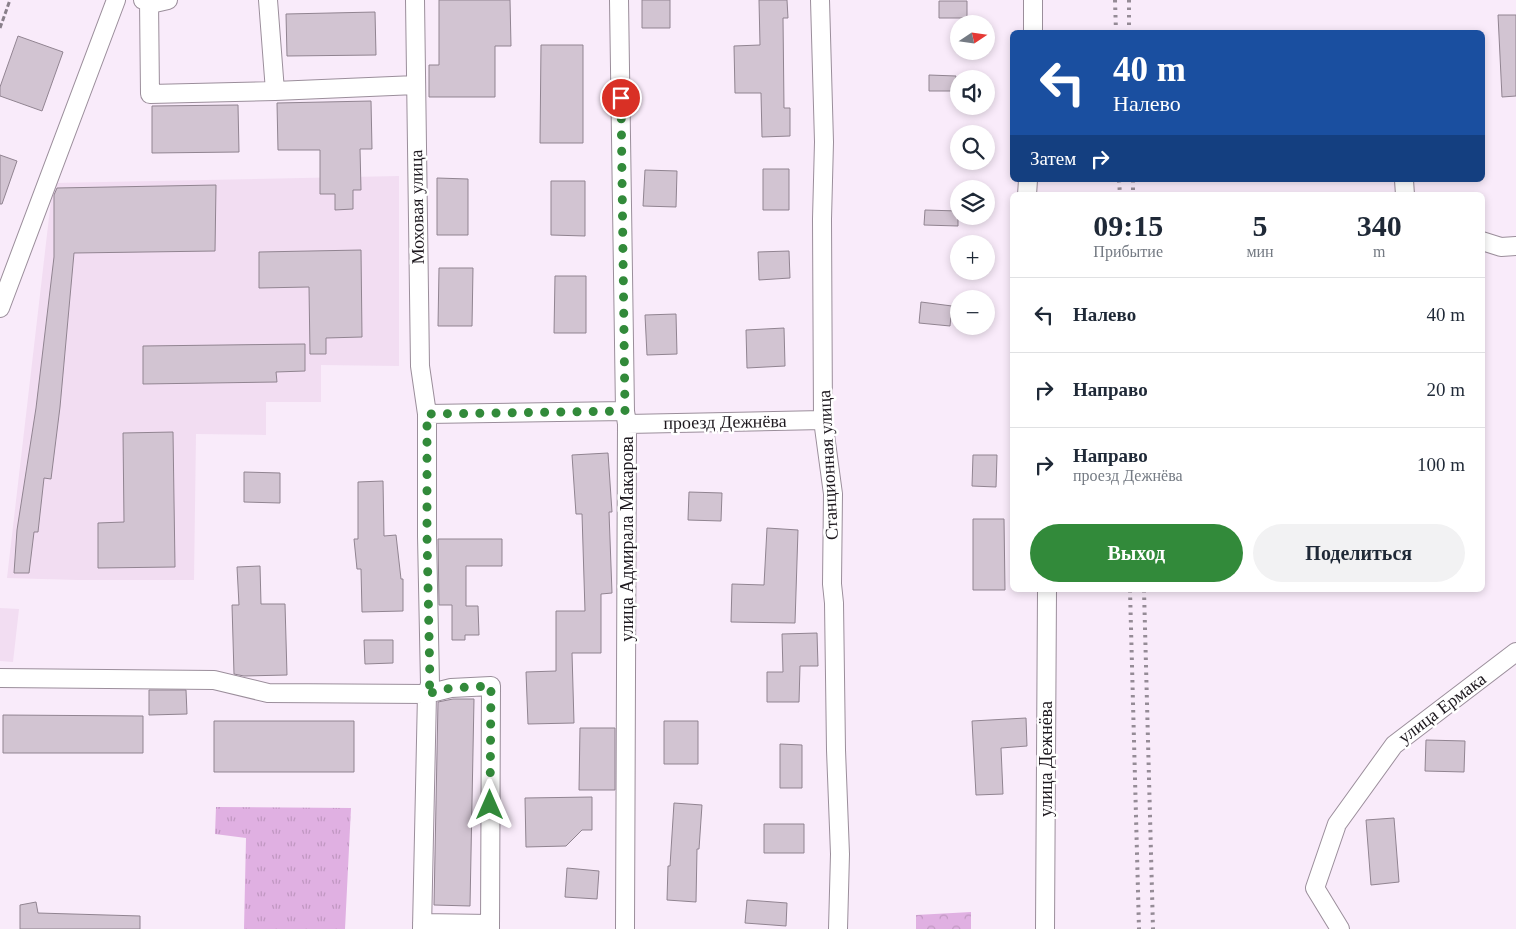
<!DOCTYPE html>
<html lang="ru">
<meta charset="utf-8">
<style>
:root{--surface:#fff;--page:#f2f2f3;--text:#1f2937;--muted:#747a83;--line:#e0e1e3;--accent:#328a3a}
body{margin:0;font-family:"Times New Roman",serif;background:var(--page);color:var(--text);height:100vh;display:flex;flex-direction:column;font-size:19px;white-space:nowrap}
*{box-sizing:border-box;margin:0}
p{font-size:16px;color:var(--muted)}
.icon{flex:none;width:28px;height:28px;fill:none;stroke:currentColor;stroke-width:2;stroke-linecap:round;stroke-linejoin:round}
.map{position:relative;flex:1;overflow:hidden}
.drawer{position:absolute;left:1010px;top:192px;width:475px;height:400px;display:flex;flex-direction:column;background:var(--surface);border-radius:8px;box-shadow:0 2px 8px #0003}
.drawer>*{flex:none}
.top-card{position:absolute;left:1010px;top:30px;width:475px;height:152px;border-radius:8px;box-shadow:0 2px 8px #0003;background:#1a4fa0;color:#fff;overflow:hidden}
.needle{width:32px;rotate:77deg}
.controls{position:absolute;left:950px;top:15px;display:grid;gap:10px}
.controls a{display:grid;place-items:center;width:45px;height:45px;border-radius:50%;background:var(--surface);box-shadow:0 2px 8px #0003;font-size:25px}
.pin{position:absolute;display:grid;place-items:center;width:42px;height:42px;color:#fff;margin:-21px;border:2px solid #fff;border-radius:50%;box-shadow:0 1px 5px #0007}
.me{position:absolute;width:55px;margin:-28px;rotate:0deg;stroke-linejoin:round;filter:drop-shadow(0 0 4px #0008)}
.turn{display:flex;align-items:center;gap:18px;height:105px;padding:0 20px;font-size:22px}
.turn .icon{width:65px;height:65px;stroke-width:2.5}
.turn b{display:block;font-size:35px;line-height:42px}
.then{display:flex;align-items:center;height:48px;padding:0 20px;background:#0003;gap:10px;font-size:19px}
.eta{display:flex;justify-content:space-evenly;align-items:center;height:85px;text-align:center}
.eta b{font-size:30px;font-weight:600;line-height:35px}
.cta{display:flex;gap:10px;margin-top:auto;padding:10px 20px}
.cta a{flex:1;height:58px;border-radius:30px;background:var(--accent);color:#fff;font-size:20px;font-weight:600;line-height:58px;text-align:center}
.cta a+a{background:var(--page);color:var(--text)}
ul{padding:0;list-style:none}
li{display:flex;align-items:center;gap:15px;height:75px;padding:0 20px;border-top:1px solid var(--line)}
li div{flex:1}
li b{display:block;font-size:19px}
li em{font-style:normal}
.map>svg:first-child{display:block}
</style>
<div class="map">
<svg width="1516" height="929" viewBox="0 0 1516 929">
<defs>
<pattern id="forest-crowns" width="20" height="18" patternUnits="userSpaceOnUse" patternTransform="scale(1.25)"><rect width="20" height="18" fill="#e0b0e2"/><path d="M2 6a3 3 0 1 1 6 0M12 15a3 3 0 1 1 6 0" fill="none" stroke="#c097c1"/></pattern>
<pattern id="park-tufts" width="24" height="20" patternUnits="userSpaceOnUse" patternTransform="scale(1.25)"><rect width="24" height="20" fill="#e0b0e2"/><path d="M3 7l-1-3M5 7V3M7 7l1-3M15 17l-1-3M17 17v-4M19 17l1-3" fill="none" stroke="#c097c1"/></pattern>
</defs>
<rect width="100%" height="100%" fill="#f9ebfa"/>
<!-- built -->
<path fill="#f2ddf2" d="M399,176V366L321,365V402H266V435L196,434L194,580H78L7,578L53,183Z
M0,608L19,609L13,662L0,661Z"/>
<!-- forest -->
<path fill="url(#forest-crowns)" d="M971,912V929H916V915Z"/>
<!-- park -->
<path fill="url(#park-tufts)" d="M216,807L351,808L345,929H244L246,838L215,834Z"/>
<!-- building -->
<path fill="#d2c4d2" stroke="#918491" d="M439,0H510L511,46H495V97H429V65H439Z
M642,0H670V28H642Z
M759,0H787L788,18H783L784,108H790V136L762,137L761,93H735L734,46L760,45Z
M939,1H967V18H939Z
M375,12L376,55L287,56L286,14Z
M1498,15H1516V96L1502,97Z
M18,36L63,52L42,111L0,96V87Z
M541,45H583V143H540Z
M929,75L956,76V91H929Z
M371,101L372,149H360L361,190H353V209L335,210V194H320V150H278L277,103Z
M238,105L239,152L152,153V106Z
M0,155L17,161L2,204H0Z
M763,169H789V210H763Z
M645,170L677,171L676,207L643,206Z
M437,178L468,179V235H437Z
M551,181H585V236L551,235Z
M216,185L215,251L74,253L60,407L51,479L44,478L38,532H34L29,573H14L17,530L36,408L54,257V195L57,188Z
M925,210L958,211V226L924,225Z
M361,250L362,337L326,338V354H310L309,287L259,288V252Z
M789,251L790,278L759,280L758,252Z
M439,268H473L472,326H438Z
M555,276H586V333H554Z
M921,302L952,306L950,326L919,323Z
M676,314L677,354L647,355L645,315Z
M784,328L785,366L747,368L746,330Z
M305,344V371L276,372L277,382L143,384V346Z
M173,432L175,567L98,568V523L124,522L123,433Z
M608,453L612,512H609L612,593L601,594V653H572L574,723L528,724L526,672L556,671V611H585L582,514H576L572,455Z
M973,455H997L996,487L972,486Z
M244,472L280,473V503L244,502Z
M383,481L384,536L396,535L401,579H403V611L362,612L361,569H357L354,539H358V482Z
M689,492L722,493L721,521L688,520Z
M973,519H1004L1005,590H973Z
M767,528L798,530L795,623L731,622L732,584L764,585Z
M438,539H502V566H466V606H478L479,635H465V640H452V605H439Z
M260,566L261,604H285L287,675L244,676L234,674L232,605H239L237,567Z
M817,633L818,666H800L799,702H767V672H783L782,634Z
M364,640H393V663L365,664Z
M149,690H186L187,714L149,715Z
M453,699H474L470,906L434,905L438,702Z
M3,715L143,716V753H3Z
M1026,718L1027,746L1001,748L1003,794L976,795L972,721Z
M214,721H354V772H214Z
M664,721H698V764H664Z
M580,728H615V790H579Z
M1426,740L1465,741L1464,772L1425,771Z
M780,744L802,745V788H780Z
M592,797V830H582L566,846L526,847L525,798Z
M674,803L702,805L699,849H697L696,902L667,900L668,866H670Z
M1394,818L1399,882L1371,885L1366,820Z
M764,824H804V853H764Z
M567,868L599,871L597,899L565,897Z
M747,900L787,903L786,926L745,923Z
M36,902L38,913L140,916V929H20V905Z"/>
<g fill="none" stroke-linecap="round" stroke-linejoin="round">
<defs>
<path id="minor" d="M143,0L155,3L168,0
M415,0L420,366L427,414V536L430,684L427,694L451,688L491,686L490,929
M619,0L625,411L627,424L625,929
M820,0L824,142L822,219L823,420L833,494L832,584L834,603L836,750L840,854L838,929
M149,1L150,94L275,91L268,0
M1033,32V0
M275,91L416,85
M1404,180L1405,195
M1027,195L1028,180
M1482,241L1501,247L1516,246
M0,308L116,0
M427,414L625,411
M627,424L823,420
M0,678L214,680L268,693L427,694L422,929
M422,923L490,924
M1045,929L1047,590
M1340,929L1315,888L1337,824L1394,745L1516,652"/>
</defs>
<!-- minor casing -->
<use href="#minor" stroke="#9b8e9b" stroke-width="20"/>
<!-- path -->
<path stroke="#897f8a" stroke-width="3" stroke-dasharray="5 2.5" stroke-linecap="butt" d="M0,28L10,0"/>
<!-- minor -->
<use href="#minor" stroke="#fff" stroke-width="18"/>
<!-- rail -->
<path stroke="#958b96" stroke-width="4" stroke-dasharray="2.5 5" stroke-linecap="butt" d="M1115,0L1116,32
M1129,0V32
M1119,180L1120,195
M1133,180V195
M1130,590L1139,929
M1144,590L1153,929"/>
</g>
<g fill="none" stroke-linecap="round" stroke-linejoin="round">
<!-- route -->
<path stroke="#328a3a" stroke-width="9" stroke-dasharray="0 16.2" d="M490,805L491,686L451,688L426,694L430,684L427,536V414L625,411L621,98"/>
</g>
<g text-anchor="middle" dominant-baseline="central" stroke-width="5" stroke-linejoin="round" paint-order="stroke">
<!-- street labels -->
<g font-size="18" fill="#1d181e" stroke="#fff">
<text transform="translate(417 207) rotate(-91)">Моховая улица</text>
<text transform="translate(725 422) rotate(-1)">проезд Дежнёва</text>
<text transform="translate(828 465) rotate(-93)">Станционная улица</text>
<text transform="translate(627 539) rotate(-90)">улица Адмирала Макарова</text>
<text transform="translate(1442 708) rotate(-37)">улица Ермака</text>
<text transform="translate(1046 759) rotate(-90)">улица Дежнёва</text>
</g>
</g>
</svg>
<div class="controls">
<a><svg class="needle" viewBox="-14 -14 28 28"><path d="M0-13l5 13h-10z" fill="#e53935"/><path d="M0 13l5-13h-10z" fill="#747a83"/></svg></a>
<a><svg class="icon" aria-label="sound" viewBox="0 0 24 24"><path d="M4 9h4l5-4v14l-5-4H4zM17 9q2 3 0 6"/></svg></a>
<a><svg class="icon" aria-label="search" viewBox="0 0 24 24"><circle cx="10" cy="10" r="6"/><path d="M15 15l6 6"/></svg></a>
<a><svg class="icon" aria-label="layers" viewBox="0 0 24 24"><path d="M12 4l9 5-9 5-9-5zM3 14l9 5 9-5"/></svg></a>
<a>+</a>
<a>−</a>
</div>
<div class="pin" style="left:621px;top:98px;background:#d93025"><svg class="icon" aria-label="arrive" viewBox="0 0 24 24"><path d="M6 21V4h12l-3 4 3 4H6"/></svg></div>
<svg class="me" style="left:490px;top:805px" viewBox="-20 -20 40 40"><path d="M0-17L14 15 0 8-14 15z" fill="#328a3a" stroke="#fff" stroke-width="4"/></svg>
<div class="top-card">
<div class="turn"><svg class="icon" aria-label="left" viewBox="0 0 24 24"><path d="M17 20v-9H6M10 6l-5 5 5 5"/></svg><div><b>40 m</b>Налево</div></div>
<div class="then">Затем<svg class="icon" aria-label="right" viewBox="0 0 24 24"><path d="M7 20v-9h11M14 6l5 5-5 5"/></svg></div>
</div>
<section class="drawer">
<div class="eta">
<div><b>09:15</b><p>Прибытие</p></div>
<div><b>5</b><p>мин</p></div>
<div><b>340</b><p>m</p></div>
</div>
<ul>
<li><svg class="icon" aria-label="left" viewBox="0 0 24 24"><path d="M17 20v-9H6M10 6l-5 5 5 5"/></svg><div><b>Налево</b></div><em>40 m</em></li>
<li><svg class="icon" aria-label="right" viewBox="0 0 24 24"><path d="M7 20v-9h11M14 6l5 5-5 5"/></svg><div><b>Направо</b></div><em>20 m</em></li>
<li><svg class="icon" aria-label="right" viewBox="0 0 24 24"><path d="M7 20v-9h11M14 6l5 5-5 5"/></svg><div><b>Направо</b><p>проезд Дежнёва</p></div><em>100 m</em></li>
</ul>
<div class="cta"><a>Выход</a><a>Поделиться</a></div>
</section>
</div>
